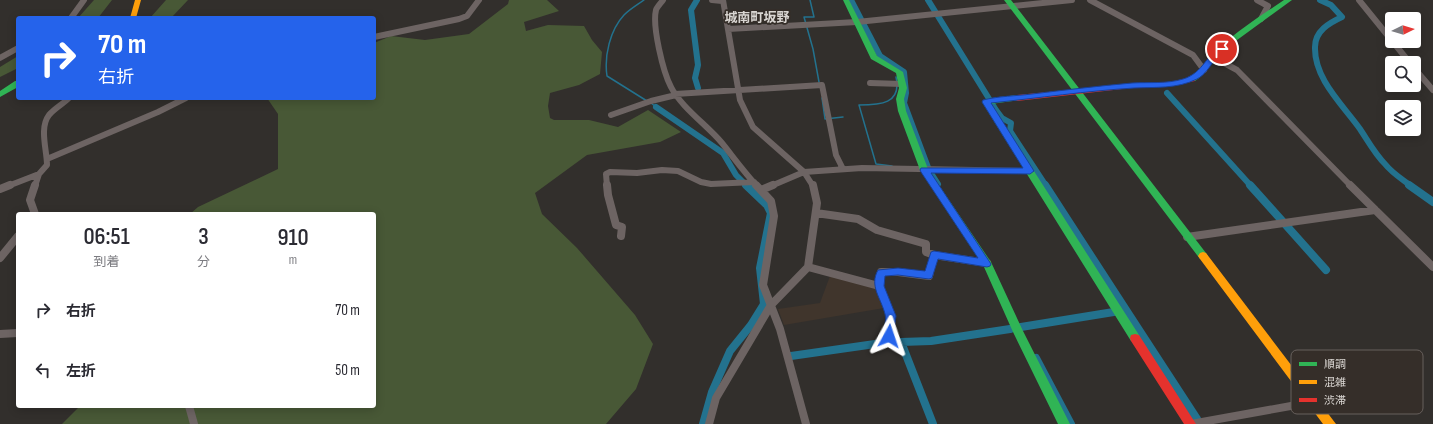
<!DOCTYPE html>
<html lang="ja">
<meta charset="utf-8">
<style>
:root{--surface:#fff;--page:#f7f7f7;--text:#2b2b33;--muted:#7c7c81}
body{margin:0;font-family:"Sofia Sans Condensed","Noto Sans JP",sans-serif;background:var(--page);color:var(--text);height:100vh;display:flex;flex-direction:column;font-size:15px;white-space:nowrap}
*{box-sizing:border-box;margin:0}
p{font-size:13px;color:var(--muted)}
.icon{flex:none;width:22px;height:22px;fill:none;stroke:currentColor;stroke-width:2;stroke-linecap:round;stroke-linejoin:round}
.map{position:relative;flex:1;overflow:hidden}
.sheet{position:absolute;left:16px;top:212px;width:360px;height:196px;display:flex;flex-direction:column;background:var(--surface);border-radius:4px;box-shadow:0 2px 10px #0003}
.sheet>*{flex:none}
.banner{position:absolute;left:16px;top:16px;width:360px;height:84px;border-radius:4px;box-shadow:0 2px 10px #0003;background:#2563eb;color:#fff;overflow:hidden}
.needle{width:26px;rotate:85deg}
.fabs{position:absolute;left:1385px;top:12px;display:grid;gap:8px}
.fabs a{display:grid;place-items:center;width:36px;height:36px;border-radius:4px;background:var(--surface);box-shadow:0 2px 10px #0003;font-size:20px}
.pin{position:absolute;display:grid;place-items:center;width:34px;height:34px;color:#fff;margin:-17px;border:2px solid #fff;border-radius:50%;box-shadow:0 1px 4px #0007}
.me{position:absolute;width:44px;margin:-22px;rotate:5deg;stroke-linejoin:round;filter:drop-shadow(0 0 3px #0008)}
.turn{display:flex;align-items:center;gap:14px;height:84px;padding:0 16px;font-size:18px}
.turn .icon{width:52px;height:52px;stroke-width:2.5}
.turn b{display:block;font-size:28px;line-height:34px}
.eta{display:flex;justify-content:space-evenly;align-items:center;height:68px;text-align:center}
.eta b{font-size:24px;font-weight:600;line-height:28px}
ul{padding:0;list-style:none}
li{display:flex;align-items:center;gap:12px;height:60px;padding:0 16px}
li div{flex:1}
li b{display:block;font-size:15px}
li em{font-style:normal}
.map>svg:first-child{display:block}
</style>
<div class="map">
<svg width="1433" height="424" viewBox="0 0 1433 424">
<rect width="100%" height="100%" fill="#322f2c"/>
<!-- built -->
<path fill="#40352c" d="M830,276L876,288L884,308L784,325L778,309L820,303Z"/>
<!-- green -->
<path fill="#485836" d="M94,0H112L98,18H78Z
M166,0H188L171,18H150Z
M509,0H547L559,11L524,22L526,31L548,25L584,26L592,40L602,52L600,74L579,85L550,93L548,106L550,118L554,120H589L618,127L648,110L681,132L660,142L587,155L535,193L542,214L577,248L635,315L653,344L636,389L606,424H62L80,406H374V214H190L198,207L278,169V114L267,98H374V43L391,36L425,40L469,34L508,4Z
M18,56V68L0,77V67Z"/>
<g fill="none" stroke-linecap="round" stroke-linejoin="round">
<!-- stream -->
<path stroke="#23728e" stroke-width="1.5" d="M644,0C637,5 630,9 624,15C610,30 604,56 607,76L647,101
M810,0L814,17H804L813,49L819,82
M822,98L825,119L843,117
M651,103L656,107
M892,166L876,164L859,105C880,105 902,104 896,77"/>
<!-- canal-far1 -->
<path stroke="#23728e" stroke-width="6" d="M697,0L691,10L698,65L695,78L698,88
M851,0L880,56L904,72L906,93L904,103L929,170L938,184
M928,0L996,110L1002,118L1011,123L1010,131L1046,186
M1320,0L1331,5L1342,17C1329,23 1315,31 1315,47C1314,79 1343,105 1360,129C1368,141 1375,154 1385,164C1392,173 1402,179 1411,186
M1167,93L1251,186
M656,107L723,153L736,175L747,186"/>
<!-- canal -->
<path stroke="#23728e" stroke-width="8" d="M1045,185L1126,310
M1250,185L1326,270
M1409,185L1433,202
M1021,327L1126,310L1197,419
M791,356L889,342H901
M1036,358L1071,424
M703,424L712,392L730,351L751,325L764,304L760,268L771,213L767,205L746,185
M933,424L901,342L931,341L1010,329"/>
<!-- street-far1 -->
<path stroke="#6d6463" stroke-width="6" d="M663,0C661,3 657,7 656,10C652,26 663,72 671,87C681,107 708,126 722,143C734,158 744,172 757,186
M712,0L722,1
M723,0L740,100L753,127L804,172L813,186
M1090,0L1193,55L1204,70
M1257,0L1268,6L1261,19
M1359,0L1410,63
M71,18L84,0
M728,29L857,22L1072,0
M374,37L459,19L467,16L479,0
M1213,57L1237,70L1351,186
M0,58L18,48
M1414,68L1433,90
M870,83L902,84
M675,94L822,85L836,155L843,169
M611,115L651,101L676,95
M47,159L158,112L186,98
M8,186L39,174
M35,186L39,174L47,165C47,150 39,128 49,115C55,108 63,104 69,98
M607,186L606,174L610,172L637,173L662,170L678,171L701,182L711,184L754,182
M771,186L804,172L862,168L1030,171"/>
<!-- street -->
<path stroke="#6d6463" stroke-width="8" d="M607,185L608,195L616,225L622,227L621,236
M756,185L771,201L774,216L763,285L780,329L806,424
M1350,185L1433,267
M0,189L10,185
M761,190L773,185
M816,213L858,219L877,230L926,244V252L934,255L929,276L898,272H881L879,286L891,315L889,336
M35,214L30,200L35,185
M1187,237L1375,210
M934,255L987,263
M0,258L18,236
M808,267L879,286
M0,334L18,333
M189,406L194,424
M709,424L716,398L771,305L808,267L817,203L813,185
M1191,424L1313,402"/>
<!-- fast -->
<path fill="#30b455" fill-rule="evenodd" d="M843,0H849L877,56L903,72L907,88L904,99L906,111L928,169L991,262L1023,331L1070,424H1058L1013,332L984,267L920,170L898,111L896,99L899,88L896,73L871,59Z
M1004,0H1011L1206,253L1208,256L1206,259H1200Z
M1284,0H1292L1233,43L1222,53L1199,78L1195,81H1189V77C1202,70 1209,57 1220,47C1240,29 1262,15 1284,0Z
M15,81H18V87L0,97V91Z
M1017,95L1020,96L1021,98L1020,100L991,104L1139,335L1140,338L1139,341L1135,342L1131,341L982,102L986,99Z"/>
<!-- slow -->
<path fill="#ff9f0a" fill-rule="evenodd" d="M135,0H141L136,18H130Z
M1203,252L1206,253L1336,424H1323L1200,259L1198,256L1200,253Z"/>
<!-- jam -->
<path fill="#e5322d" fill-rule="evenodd" d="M1192,77H1195V81L1171,86L1131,88L1017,101L1013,98L1017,95L1131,84L1171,82Z
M1135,334L1139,335L1196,424H1184L1131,341L1130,338L1131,335Z"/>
</g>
<!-- route -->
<path fill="#2563eb" stroke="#184099" d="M1222,47L1226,49C1223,53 1218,56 1215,60C1209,67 1205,75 1197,79C1177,89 1155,87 1134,88C1086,91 1039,98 991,103L1034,171L1030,174L931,173L991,264L990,266L987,267L938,259L932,278L929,279L898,275L885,276L884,286L896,316L893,339L889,340L886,339C882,331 887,322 885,314C881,298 869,286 878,270L898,268L925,271L931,252L934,251L978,258L921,172L920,170L921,168H1023L982,102L983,100C999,96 1016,96 1032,94C1065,90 1098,86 1132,83C1149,82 1167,84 1183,79C1204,73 1207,52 1222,47Z"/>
<g text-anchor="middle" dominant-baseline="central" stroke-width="3.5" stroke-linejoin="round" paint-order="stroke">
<!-- far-quarter labels -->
<g font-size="13" font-weight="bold" fill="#dad6d2" stroke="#352e29">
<text x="757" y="18">城南町坂野</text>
</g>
</g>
<!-- legend -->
<rect x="1291" y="350" width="132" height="64" rx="6" fill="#352e29" stroke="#67605c" stroke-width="1"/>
<rect x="1299" y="362" width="18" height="4" fill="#30b455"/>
<rect x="1299" y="380" width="18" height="4" fill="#ff9f0a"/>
<rect x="1299" y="398" width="18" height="4" fill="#e5322d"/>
<g font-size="11" fill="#dad6d2">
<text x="1324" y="368">順調</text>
<text x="1324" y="386">混雑</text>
<text x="1324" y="404">渋滞</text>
</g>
</svg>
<div class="fabs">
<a><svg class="needle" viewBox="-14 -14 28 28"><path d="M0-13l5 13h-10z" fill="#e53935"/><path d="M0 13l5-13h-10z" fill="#7c7c81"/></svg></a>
<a><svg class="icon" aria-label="search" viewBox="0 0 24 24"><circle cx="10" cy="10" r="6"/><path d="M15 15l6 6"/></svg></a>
<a><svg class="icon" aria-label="layers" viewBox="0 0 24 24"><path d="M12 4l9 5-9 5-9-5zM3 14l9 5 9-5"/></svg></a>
</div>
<div class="pin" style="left:1222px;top:49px;background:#d93025"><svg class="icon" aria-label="arrive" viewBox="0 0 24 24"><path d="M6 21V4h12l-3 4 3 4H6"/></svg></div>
<svg class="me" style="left:889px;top:336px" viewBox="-20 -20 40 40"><path d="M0-17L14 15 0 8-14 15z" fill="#2563eb" stroke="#fff" stroke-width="4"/></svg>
<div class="banner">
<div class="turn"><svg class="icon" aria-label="right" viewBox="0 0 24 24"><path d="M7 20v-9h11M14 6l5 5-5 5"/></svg><div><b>70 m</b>右折</div></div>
</div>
<section class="sheet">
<div class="eta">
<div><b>06:51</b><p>到着</p></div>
<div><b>3</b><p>分</p></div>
<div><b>910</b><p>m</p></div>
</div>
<ul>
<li><svg class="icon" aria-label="right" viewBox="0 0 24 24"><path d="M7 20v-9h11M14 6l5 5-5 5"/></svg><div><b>右折</b></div><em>70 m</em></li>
<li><svg class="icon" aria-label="left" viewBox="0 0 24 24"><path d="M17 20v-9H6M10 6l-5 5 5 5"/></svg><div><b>左折</b></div><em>50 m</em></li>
</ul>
</section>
</div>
